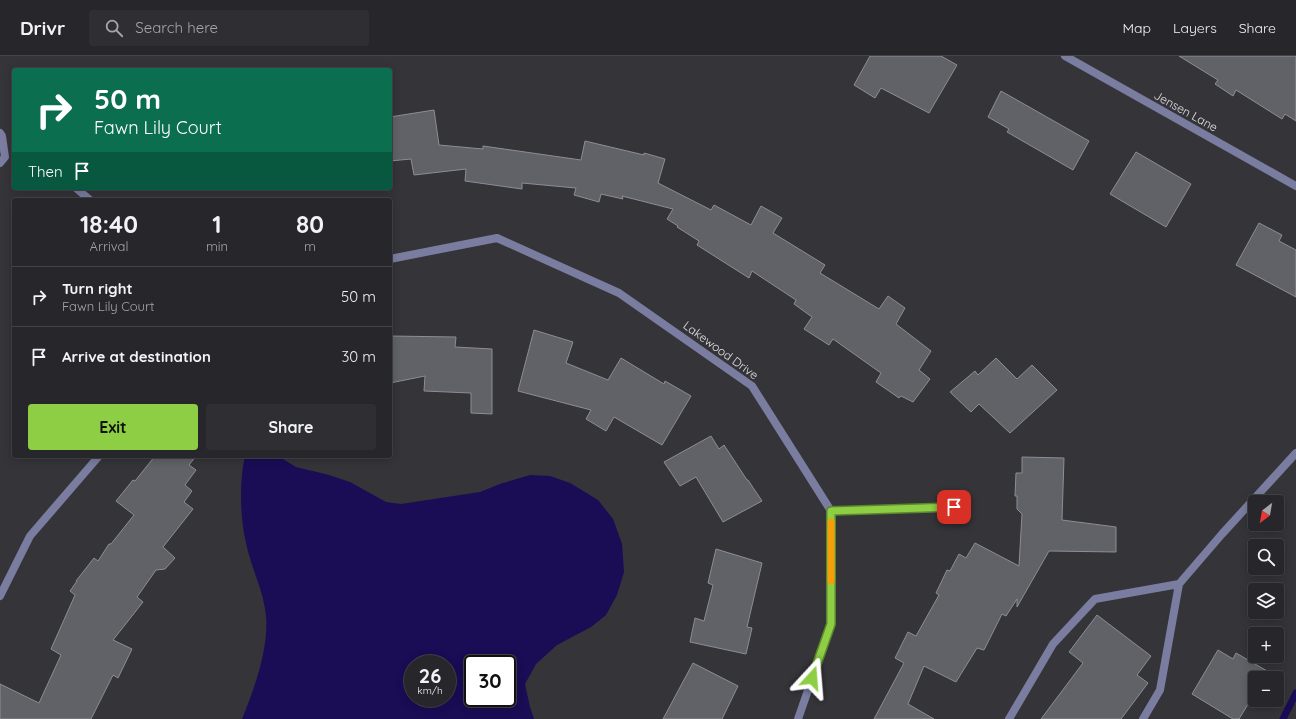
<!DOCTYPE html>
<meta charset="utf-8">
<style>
:root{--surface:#27272b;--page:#2f2f33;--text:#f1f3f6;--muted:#a4a5a9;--line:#434447;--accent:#8dce44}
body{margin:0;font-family:Quicksand,sans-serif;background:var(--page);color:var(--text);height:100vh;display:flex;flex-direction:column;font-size:15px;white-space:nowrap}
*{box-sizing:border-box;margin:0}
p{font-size:13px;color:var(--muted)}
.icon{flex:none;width:22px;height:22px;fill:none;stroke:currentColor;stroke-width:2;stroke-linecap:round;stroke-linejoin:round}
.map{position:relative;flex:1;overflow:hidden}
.side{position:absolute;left:12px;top:142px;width:380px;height:260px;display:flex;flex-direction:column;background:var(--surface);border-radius:4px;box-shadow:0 2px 10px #0003,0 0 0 1px var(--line)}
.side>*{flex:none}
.guide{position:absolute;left:12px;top:12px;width:380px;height:122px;border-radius:4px;box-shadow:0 2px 10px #0003,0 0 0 1px var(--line);background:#0b6e4f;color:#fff;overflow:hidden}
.needle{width:26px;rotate:211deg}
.fabs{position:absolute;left:1248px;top:439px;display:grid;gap:8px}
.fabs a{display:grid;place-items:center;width:36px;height:36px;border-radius:4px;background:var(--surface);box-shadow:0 2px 10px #0003,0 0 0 1px var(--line);font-size:20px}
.speed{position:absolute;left:404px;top:599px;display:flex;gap:8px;font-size:20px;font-weight:700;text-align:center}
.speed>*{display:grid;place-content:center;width:52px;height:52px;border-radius:50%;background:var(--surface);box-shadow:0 2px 10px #0003,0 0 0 1px var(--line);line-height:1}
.speed small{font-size:10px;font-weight:400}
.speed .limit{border:2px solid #111;border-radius:6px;background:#fff;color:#111}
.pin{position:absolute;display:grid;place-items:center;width:34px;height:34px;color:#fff;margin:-17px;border-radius:8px;box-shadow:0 2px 6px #0006}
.me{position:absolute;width:44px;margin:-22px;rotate:19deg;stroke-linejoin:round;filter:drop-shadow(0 0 3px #0008)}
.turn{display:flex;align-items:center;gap:14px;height:84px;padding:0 16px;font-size:18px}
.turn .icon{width:52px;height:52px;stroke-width:2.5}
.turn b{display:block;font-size:28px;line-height:34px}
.then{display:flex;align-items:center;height:38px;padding:0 16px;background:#0003;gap:8px;font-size:15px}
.eta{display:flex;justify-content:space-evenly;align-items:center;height:68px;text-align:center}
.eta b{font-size:24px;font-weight:800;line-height:28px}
.action{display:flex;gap:8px;margin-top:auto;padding:8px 16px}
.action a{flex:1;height:46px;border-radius:4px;background:var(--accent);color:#111;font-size:16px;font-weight:800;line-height:46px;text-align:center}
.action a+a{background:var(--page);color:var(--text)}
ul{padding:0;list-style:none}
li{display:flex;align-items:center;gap:12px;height:60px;padding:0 16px;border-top:1px solid var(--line)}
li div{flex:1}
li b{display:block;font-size:15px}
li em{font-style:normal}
header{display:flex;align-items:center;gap:24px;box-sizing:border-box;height:56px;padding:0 20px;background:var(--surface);border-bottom:1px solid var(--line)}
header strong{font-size:19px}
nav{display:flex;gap:22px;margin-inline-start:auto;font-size:14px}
.search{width:280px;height:36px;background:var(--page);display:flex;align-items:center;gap:10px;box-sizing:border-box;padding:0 14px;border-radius:4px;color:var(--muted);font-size:15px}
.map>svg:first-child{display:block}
</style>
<header>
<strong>Drivr</strong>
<div class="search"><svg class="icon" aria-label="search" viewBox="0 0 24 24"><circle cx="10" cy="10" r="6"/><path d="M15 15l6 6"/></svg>Search here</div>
<nav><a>Map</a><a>Layers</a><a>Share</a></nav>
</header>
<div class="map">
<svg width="1296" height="663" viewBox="0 0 1296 663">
<rect width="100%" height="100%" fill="#343439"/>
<!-- water -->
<path fill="#1a0c55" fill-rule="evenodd" d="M245,400H278L296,411L329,419L350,426L386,446L401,448L480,436L500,428L530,419L550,420L570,427L598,444L613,463L622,488L624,516L617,539L606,559L591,571L557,589L536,608L525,628L530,651L534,663H242C254,634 269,592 266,560C264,535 251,512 246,487C240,461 239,426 245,400ZM413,608H447V642H413ZM473,608H507V642H473Z"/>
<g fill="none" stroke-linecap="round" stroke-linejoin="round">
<!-- stream -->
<path stroke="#1a0c55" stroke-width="7" d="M1283,663L1296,637"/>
</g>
<!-- building -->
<path fill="#616267" stroke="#8d8e94" d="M870,0H941L957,9L929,57L881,32L875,42L854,29Z
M1179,0H1296V65L1285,58L1282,63L1236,34L1233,40L1215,28L1218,24Z
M1001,35L1089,85L1073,114L1007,76L1009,73L988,61Z
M434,54L439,89L483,93V90L581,104L585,85L644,99V97L665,103L658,127L711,154L714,149L751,169L761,150L782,162L773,177L825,209L820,217L879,253L888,240L905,252L896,268L931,295L919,314L930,323L913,346L901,340L899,342L876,326L881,317L833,283L829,289L804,273L812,261L794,248L796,244L752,215L749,222L697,189L699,185L677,171L678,170L667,163L673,153L622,140L623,143L601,138L599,146L574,139L576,132L522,127V133L465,125L466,113L414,119L411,103L390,105V61Z
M1136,96L1191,128L1166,171L1110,138Z
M1259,167L1282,179L1279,185L1296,194V241L1236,209Z
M534,274L573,286L566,307L608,324L621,302L664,328L665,325L691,340L662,389L614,361L606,375L586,363L591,354L518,335Z
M390,280L456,281L455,291L492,293V358L471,357V337L424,335L425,320L390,327Z
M996,302L1017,323L1032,309L1057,334L1010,377L979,348L971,356L950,336L975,315L978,319Z
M711,380L719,393L724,389L747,424H748L762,445L723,466L696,421L680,430L664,406Z
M155,400H196L189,409L196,414L185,429L192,435L184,446L193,453L163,491L175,502L165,513L156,514L137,541L143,546L113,584L132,593L118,622L113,619L91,663H0V628L39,647L61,599L51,593L75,539L70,535L77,525H76L94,502L98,505L109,488H111L134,459L116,445L133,424L135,425Z
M1022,401L1064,402L1062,464L1116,471V496L1049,495L1017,551V543L1006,560L1002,558L984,594L977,592L956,626L924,610L908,648L934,663H874L904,607L895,602L908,576L916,580L939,539L936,537L947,514L950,515L959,498L966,502L975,487L1019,510L1022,458L1017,453V440H1015L1016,417H1022Z
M716,493L762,507L747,571L752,572L746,598L690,586L695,562L704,565L713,529L708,527Z
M1097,559L1151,600L1137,619L1148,627L1121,663H1041L1083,607L1069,596Z
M1218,594L1233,603L1236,597L1274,619L1272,622H1255V644H1259L1256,649L1250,645L1239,663H1233L1192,638Z
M693,607L738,630L722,663H663Z"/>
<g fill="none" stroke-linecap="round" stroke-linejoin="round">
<!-- service -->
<path stroke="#7a7da0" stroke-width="8" d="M1009,663L1053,588L1095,543L1179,528
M1143,663L1160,634L1179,528L1222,478L1296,397"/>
<!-- minor -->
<path stroke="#7a7da0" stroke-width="8" d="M1065,0L1296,130
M0,77L2,80L5,101L0,107
M76,132L90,144
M390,203L497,182L619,237L752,330L831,455V568L798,663
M831,455L954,451
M0,540L30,480L99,400"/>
</g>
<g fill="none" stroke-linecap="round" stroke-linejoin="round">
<defs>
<path id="route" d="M812,622L831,568V455L954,451"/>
</defs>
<!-- route casing -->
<use href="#route" stroke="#5c862c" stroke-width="10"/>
<!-- route -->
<use href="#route" stroke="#8dce44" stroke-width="7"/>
<!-- slow -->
<path stroke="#f59e0b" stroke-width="7" d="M831,466V525"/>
</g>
<g text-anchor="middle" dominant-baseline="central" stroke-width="4" stroke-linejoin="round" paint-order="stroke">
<!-- street labels -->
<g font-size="12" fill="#e1e2e5" stroke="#343439">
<text transform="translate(1186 55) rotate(29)">Jensen Lane</text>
<text transform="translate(721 294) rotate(36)">Lakewood Drive</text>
</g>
</g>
</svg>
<div class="fabs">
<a><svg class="needle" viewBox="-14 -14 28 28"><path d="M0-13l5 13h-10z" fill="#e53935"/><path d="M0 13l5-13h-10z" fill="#a4a5a9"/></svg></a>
<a><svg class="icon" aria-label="search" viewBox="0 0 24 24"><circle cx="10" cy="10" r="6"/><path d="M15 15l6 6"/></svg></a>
<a><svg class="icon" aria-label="layers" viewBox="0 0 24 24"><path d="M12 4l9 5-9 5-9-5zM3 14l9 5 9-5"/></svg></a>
<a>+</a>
<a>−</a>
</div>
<div class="speed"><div>26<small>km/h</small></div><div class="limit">30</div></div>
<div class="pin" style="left:954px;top:451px;background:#d93025"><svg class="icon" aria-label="arrive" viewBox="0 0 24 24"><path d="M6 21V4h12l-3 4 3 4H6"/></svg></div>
<svg class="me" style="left:812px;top:622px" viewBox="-20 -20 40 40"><path d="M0-17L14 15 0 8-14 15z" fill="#8dce44" stroke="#fff" stroke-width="4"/></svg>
<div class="guide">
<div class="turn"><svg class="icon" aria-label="right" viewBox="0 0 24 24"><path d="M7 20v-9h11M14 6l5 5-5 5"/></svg><div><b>50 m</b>Fawn Lily Court</div></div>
<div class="then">Then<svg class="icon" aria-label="arrive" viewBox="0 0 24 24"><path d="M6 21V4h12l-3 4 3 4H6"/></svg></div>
</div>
<section class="side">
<div class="eta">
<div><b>18:40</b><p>Arrival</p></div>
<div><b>1</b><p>min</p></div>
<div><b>80</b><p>m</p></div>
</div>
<ul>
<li><svg class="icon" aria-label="right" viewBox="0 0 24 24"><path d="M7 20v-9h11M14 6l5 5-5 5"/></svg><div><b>Turn right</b><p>Fawn Lily Court</p></div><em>50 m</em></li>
<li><svg class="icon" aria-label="arrive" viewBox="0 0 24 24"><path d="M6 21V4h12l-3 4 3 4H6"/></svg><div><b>Arrive at destination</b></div><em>30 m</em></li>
</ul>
<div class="action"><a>Exit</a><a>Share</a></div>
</section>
</div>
